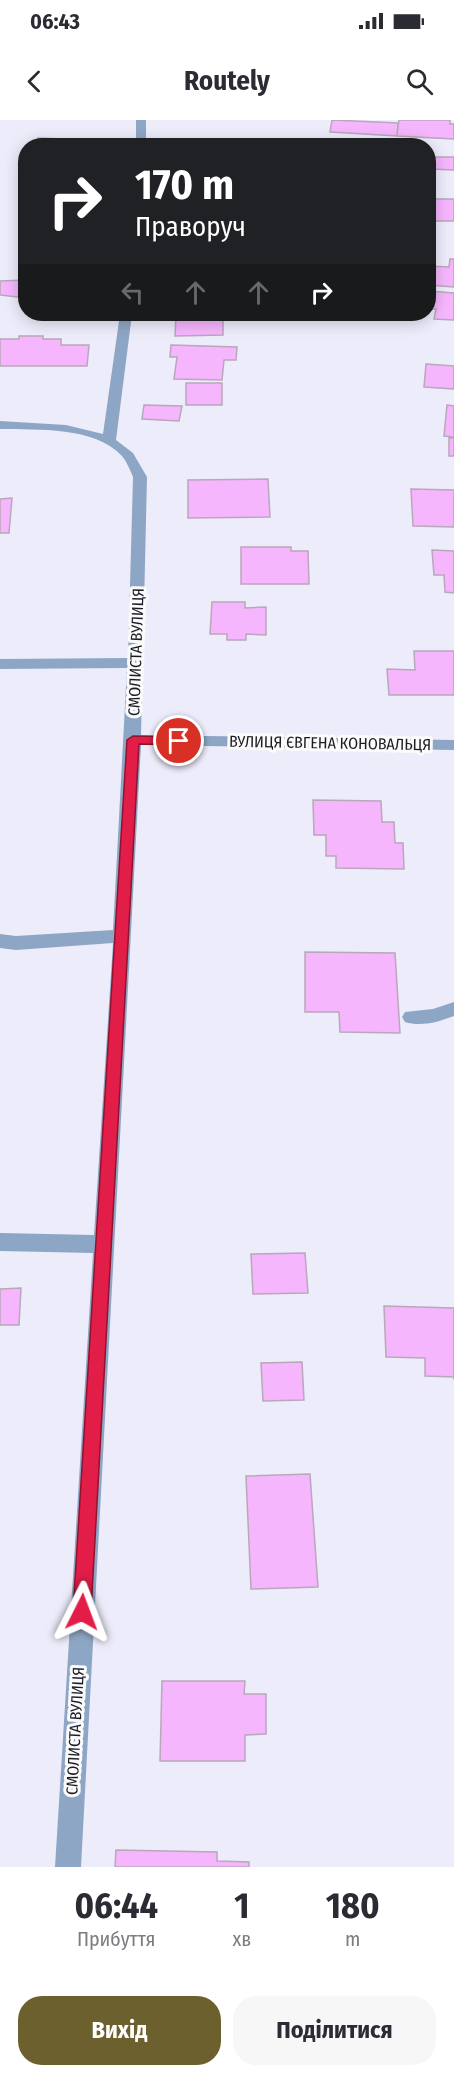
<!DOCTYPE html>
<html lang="uk">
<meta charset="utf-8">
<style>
:root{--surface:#fff;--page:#f7f7f7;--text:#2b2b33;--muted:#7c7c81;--accent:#6c612e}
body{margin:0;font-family:"Fira Sans Condensed",sans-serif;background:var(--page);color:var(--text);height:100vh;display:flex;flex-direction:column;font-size:22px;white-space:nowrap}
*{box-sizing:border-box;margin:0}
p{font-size:20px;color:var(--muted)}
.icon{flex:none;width:33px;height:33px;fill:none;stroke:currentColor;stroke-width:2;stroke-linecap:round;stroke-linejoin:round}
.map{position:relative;height:1747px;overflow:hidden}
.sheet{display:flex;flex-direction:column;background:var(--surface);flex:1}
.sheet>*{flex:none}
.hud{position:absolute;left:18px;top:18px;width:418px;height:183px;border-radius:24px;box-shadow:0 3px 15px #0003;background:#202124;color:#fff;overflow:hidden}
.pin{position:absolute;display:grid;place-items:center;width:51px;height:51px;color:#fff;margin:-26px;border:3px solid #fff;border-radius:50%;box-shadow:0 2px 6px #0007}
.me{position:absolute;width:66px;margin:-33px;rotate:3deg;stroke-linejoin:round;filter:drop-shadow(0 0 4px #0008)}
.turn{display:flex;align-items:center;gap:21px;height:126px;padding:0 18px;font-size:27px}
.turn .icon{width:78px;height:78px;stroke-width:2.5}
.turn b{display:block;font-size:42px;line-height:51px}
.lanes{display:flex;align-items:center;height:57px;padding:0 18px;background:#0003;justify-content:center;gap:30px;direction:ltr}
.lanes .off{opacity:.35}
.eta{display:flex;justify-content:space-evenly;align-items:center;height:102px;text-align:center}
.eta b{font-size:36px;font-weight:700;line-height:42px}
.button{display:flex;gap:12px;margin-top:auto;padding:12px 18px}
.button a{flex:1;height:69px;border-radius:24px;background:var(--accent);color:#fff;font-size:24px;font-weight:700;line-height:69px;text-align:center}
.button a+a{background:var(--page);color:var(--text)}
.status{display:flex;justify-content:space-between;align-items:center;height:42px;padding:0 30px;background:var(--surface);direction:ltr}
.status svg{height:16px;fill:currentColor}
header{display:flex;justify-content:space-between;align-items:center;height:78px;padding:0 18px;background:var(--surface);font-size:27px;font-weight:700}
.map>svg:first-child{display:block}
</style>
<div class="status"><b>06:43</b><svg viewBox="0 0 49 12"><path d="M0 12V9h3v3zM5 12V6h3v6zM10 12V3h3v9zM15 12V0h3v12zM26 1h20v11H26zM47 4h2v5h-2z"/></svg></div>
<header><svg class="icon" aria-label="back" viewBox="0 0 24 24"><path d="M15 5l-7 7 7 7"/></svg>Routely<svg class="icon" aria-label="search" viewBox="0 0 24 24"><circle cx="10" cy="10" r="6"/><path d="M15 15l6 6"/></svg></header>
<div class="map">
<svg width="454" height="1747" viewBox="0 0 454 1747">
<rect width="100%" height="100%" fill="#edecfb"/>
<!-- building -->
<path fill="#f5b6fd" stroke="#b9a7bb" stroke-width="1.5" d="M332,0L398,3L397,16L330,12Z
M399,0H450V4H454V19L397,16Z
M38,18L90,20L88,26H34Z
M274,19L310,21L309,26H272Z
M429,37H454V50L431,49Z
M429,79H454V101H429Z
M450,139H454V167L429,165V146L449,147Z
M26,160V178L0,175V161Z
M429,171L454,173V200L434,199L436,189H429Z
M176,194H223V215L175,216Z
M19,216H43V219H61V225H89L87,246H0V219H19Z
M171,225L237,227L236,240H224L222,260L174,259L177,237H170Z
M426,244L454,246V269L424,267Z
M186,263H222V285H186Z
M144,285L182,286L179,301L142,299Z
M447,285L454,286V317L444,316Z
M449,318H454V336H449Z
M268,359L270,397L188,398V360Z
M411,369L454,370V407L413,406Z
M12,378L9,413H0V379Z
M241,427H291V431H308L309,464H241Z
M432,430L454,431V473L445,472L444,455H434Z
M212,482H245V488L266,487V515L246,514V520H227V514H210Z
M414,531H454V575H389L387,549L415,550Z
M313,680L381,681L382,702H394L395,723H403L404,749L336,748V736H326V715H314Z
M305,832L395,833L400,913L340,912L339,892H305Z
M305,1133L308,1173L253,1174L251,1134Z
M21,1168L19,1205H0V1169Z
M384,1186L454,1188V1260V1257L425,1256V1238L386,1237Z
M302,1242L304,1280L263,1281L261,1243Z
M310,1354L318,1467L251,1469L246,1356Z
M162,1561H245L244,1574H266V1614L245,1615V1641H160Z
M116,1730L217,1732V1741L249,1742V1747H115Z"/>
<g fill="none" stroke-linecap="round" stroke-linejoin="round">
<!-- minor -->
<path fill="#8ea6c5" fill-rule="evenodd" d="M136,0H146V26H136Z
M120,194H132L116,320L133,333L147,357L141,615L454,620V630L141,625L81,1747H55L93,1133L0,1131V1113L94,1115L113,823L16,830L0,828V814L16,816L113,810L127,548L0,549V539L128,538L133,357C130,350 127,342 122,336C94,306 38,310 0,309V301L66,305L103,314Z
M454,882V896C438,902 421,907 405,902L402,897L405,892L433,889Z"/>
</g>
<!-- route -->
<path fill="#e11d48" stroke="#92132f" stroke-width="1.5" d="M133,616L179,617L185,621L179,625L139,624L91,1492L88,1498L82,1501L76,1498L73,1492L127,620Z"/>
<g text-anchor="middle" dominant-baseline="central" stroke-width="6" stroke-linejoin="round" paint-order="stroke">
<!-- street labels -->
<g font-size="16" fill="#1c1c25" stroke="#fbfbfb">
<text transform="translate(136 532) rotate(-88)">СМОЛИСТА ВУЛИЦЯ</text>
<text transform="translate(330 623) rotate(1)">ВУЛИЦЯ ЄВГЕНА КОНОВАЛЬЦЯ</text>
<text transform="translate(75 1611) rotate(-87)">СМОЛИСТА ВУЛИЦЯ</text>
</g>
</g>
</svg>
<div class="pin" style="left:179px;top:621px;background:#d93025"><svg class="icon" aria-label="arrive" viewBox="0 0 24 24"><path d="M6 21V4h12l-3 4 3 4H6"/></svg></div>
<svg class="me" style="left:82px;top:1492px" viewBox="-20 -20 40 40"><path d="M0-17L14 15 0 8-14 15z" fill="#e11d48" stroke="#fff" stroke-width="4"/></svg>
<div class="hud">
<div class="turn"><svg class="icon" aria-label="right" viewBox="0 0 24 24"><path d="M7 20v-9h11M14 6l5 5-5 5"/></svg><div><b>170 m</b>Праворуч</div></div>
<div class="lanes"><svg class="icon off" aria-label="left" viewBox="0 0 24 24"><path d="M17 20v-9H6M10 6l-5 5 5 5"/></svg><svg class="icon off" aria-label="ahead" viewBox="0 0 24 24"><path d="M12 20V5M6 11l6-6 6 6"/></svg><svg class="icon off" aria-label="ahead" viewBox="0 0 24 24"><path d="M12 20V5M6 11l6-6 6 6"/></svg><svg class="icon" aria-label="right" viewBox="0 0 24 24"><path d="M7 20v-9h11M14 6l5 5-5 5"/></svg></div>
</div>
</div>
<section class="sheet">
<div class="eta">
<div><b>06:44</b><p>Прибуття</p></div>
<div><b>1</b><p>хв</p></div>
<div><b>180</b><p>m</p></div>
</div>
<div class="button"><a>Вихід</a><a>Поділитися</a></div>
</section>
